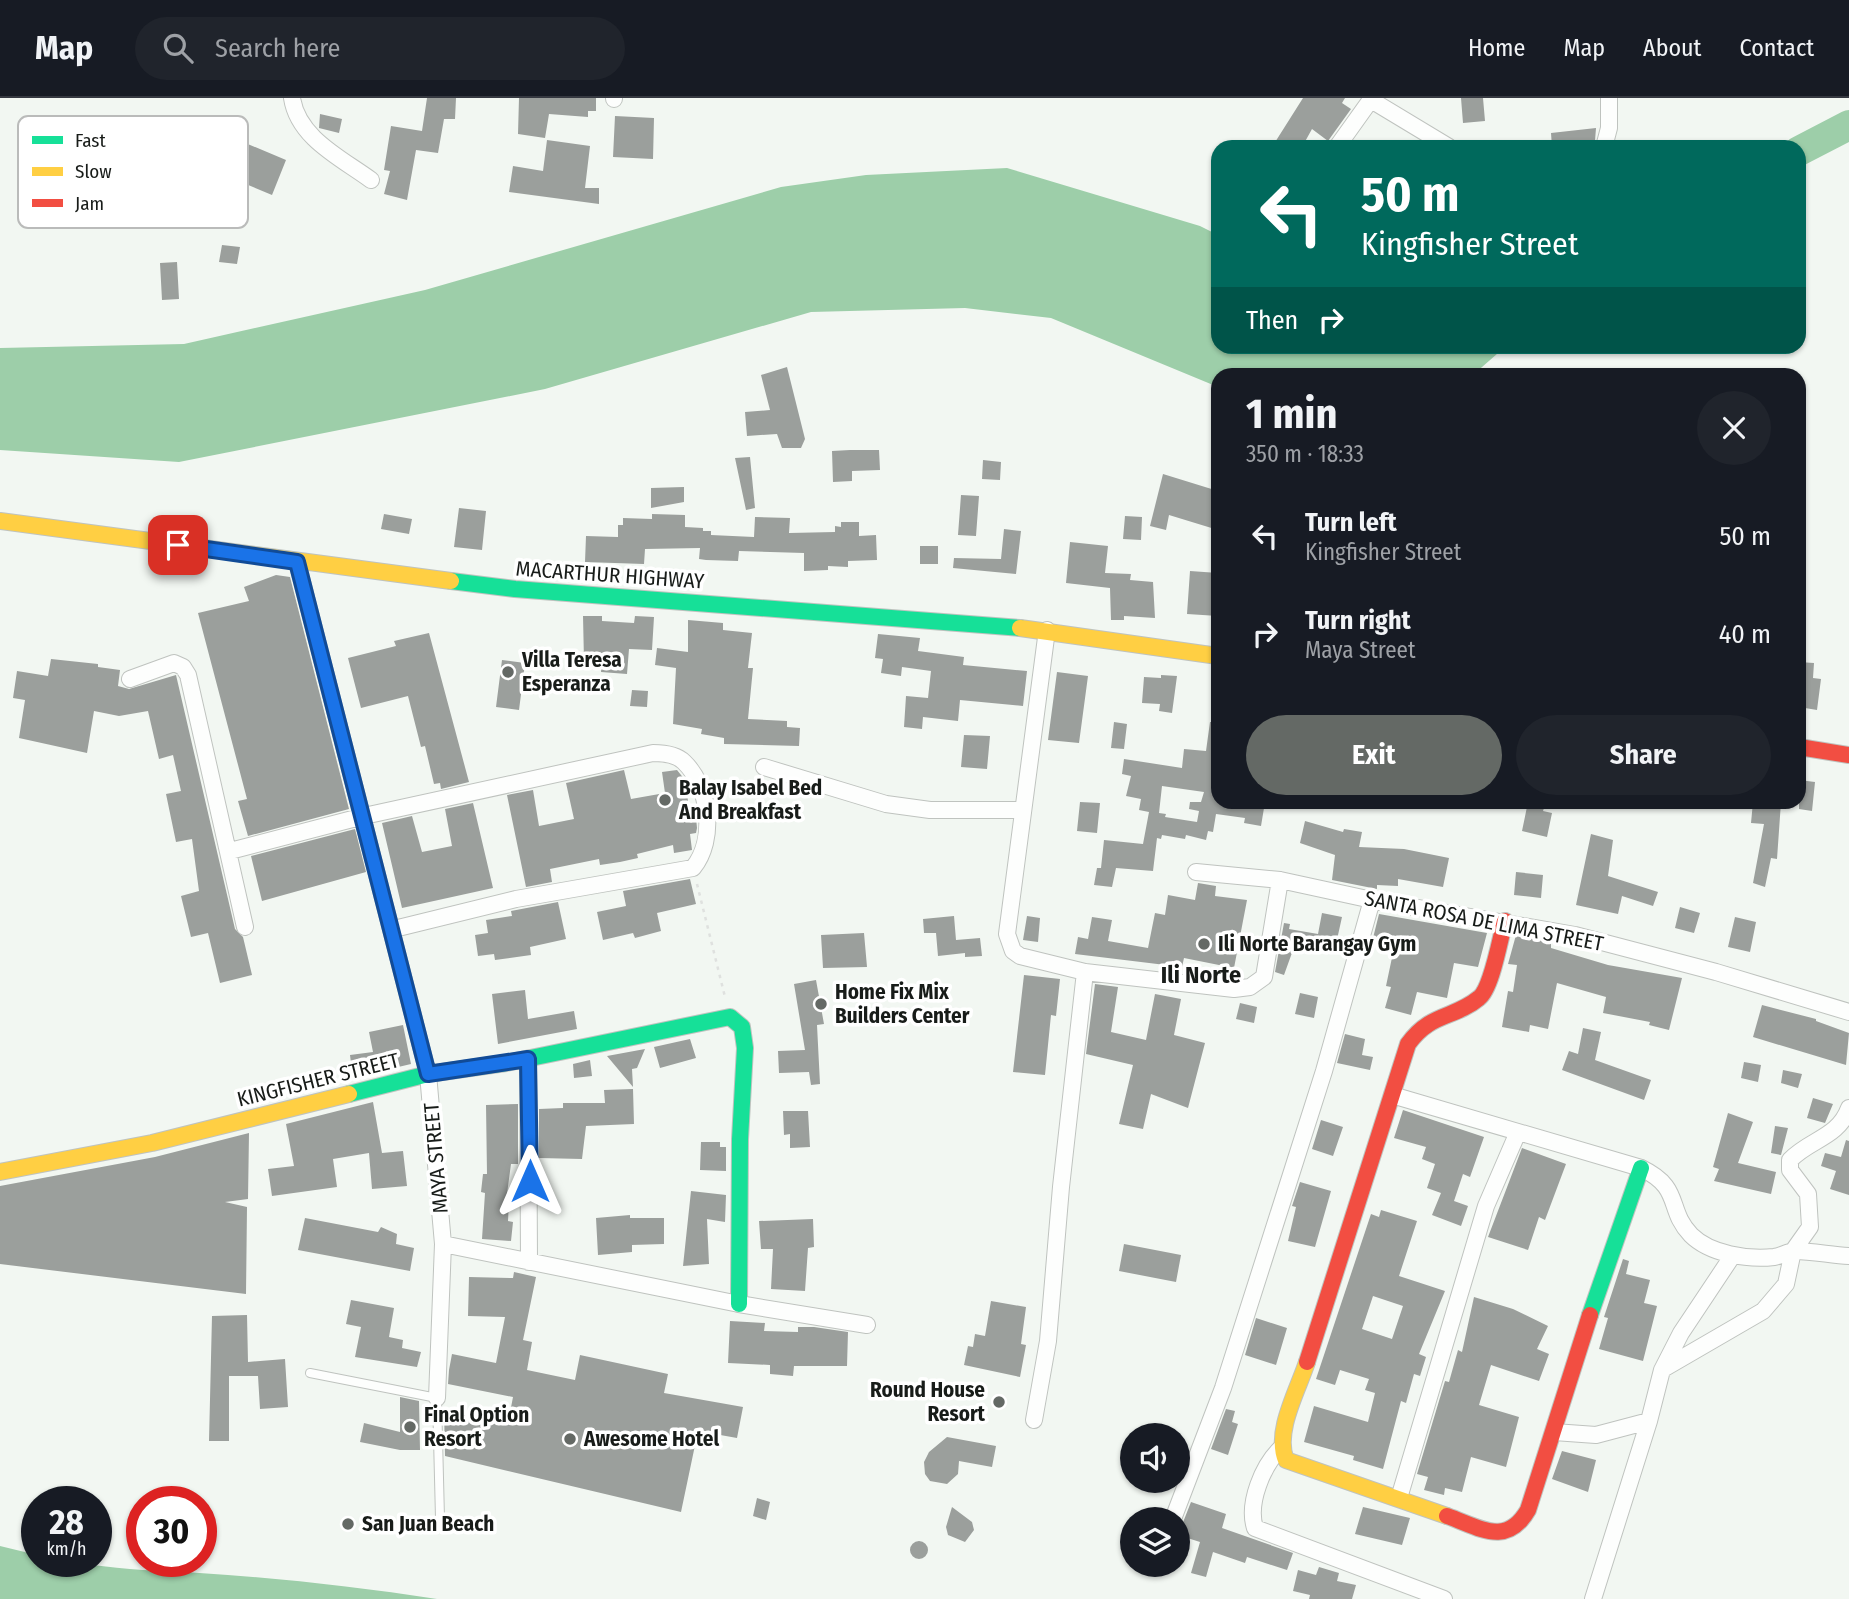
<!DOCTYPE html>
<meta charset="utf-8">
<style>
:root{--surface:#171b24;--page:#20242c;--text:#f1f3f6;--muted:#9ea1a6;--line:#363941;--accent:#646965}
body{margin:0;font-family:"Fira Sans Condensed",sans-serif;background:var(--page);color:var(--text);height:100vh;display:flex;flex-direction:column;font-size:26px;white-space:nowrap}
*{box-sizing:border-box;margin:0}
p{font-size:23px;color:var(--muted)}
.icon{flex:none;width:38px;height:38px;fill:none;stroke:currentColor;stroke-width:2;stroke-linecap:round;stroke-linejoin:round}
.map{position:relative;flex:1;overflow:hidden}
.panel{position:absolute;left:1211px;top:270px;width:595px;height:441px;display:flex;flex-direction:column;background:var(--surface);border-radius:21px;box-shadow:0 2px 5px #0004}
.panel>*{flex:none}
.guide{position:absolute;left:1211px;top:42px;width:595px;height:214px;border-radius:21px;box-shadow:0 2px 5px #0004;background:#00695c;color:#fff;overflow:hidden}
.controls{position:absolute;left:1120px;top:1325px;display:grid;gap:14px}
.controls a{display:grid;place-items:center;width:70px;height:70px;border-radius:50%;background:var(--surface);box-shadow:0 2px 5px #0004;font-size:35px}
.speed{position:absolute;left:21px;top:1388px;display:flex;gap:14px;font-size:35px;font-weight:700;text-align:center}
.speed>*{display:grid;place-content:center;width:91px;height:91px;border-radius:50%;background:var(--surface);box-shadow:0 2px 5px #0004;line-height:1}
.speed small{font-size:18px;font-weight:400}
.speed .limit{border:10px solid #d22;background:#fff;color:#111}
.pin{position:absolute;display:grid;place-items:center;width:60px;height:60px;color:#fff;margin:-30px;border-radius:14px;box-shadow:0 4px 10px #0006}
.me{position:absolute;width:77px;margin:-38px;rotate:0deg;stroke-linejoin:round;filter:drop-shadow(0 0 5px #0008)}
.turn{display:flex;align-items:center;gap:24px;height:147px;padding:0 35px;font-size:32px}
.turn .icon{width:91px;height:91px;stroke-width:2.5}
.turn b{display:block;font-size:49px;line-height:60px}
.then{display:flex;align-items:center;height:66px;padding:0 35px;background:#0003;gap:14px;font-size:26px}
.round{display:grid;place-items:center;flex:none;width:74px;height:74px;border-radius:37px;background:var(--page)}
.headline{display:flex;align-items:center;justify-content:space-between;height:119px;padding:0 35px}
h1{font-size:42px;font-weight:700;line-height:52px}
.button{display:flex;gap:14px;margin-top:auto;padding:14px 35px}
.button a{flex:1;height:80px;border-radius:42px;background:var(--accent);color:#fff;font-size:28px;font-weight:700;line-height:80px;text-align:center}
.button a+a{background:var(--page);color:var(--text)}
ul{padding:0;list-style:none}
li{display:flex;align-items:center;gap:21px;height:98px;padding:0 35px}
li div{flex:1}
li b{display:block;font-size:26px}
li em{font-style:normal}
header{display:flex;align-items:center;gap:42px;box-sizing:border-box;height:98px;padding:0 35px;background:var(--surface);border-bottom:2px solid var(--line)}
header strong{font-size:33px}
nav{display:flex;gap:38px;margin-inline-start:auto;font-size:24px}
.search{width:490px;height:63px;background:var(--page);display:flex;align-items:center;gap:18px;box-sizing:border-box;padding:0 24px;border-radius:38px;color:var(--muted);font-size:26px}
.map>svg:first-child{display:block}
</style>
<header>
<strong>Map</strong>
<div class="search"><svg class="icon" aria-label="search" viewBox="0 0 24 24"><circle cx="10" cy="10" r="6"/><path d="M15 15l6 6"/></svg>Search here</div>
<nav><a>Home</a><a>Map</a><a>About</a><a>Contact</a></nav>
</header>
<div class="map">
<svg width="1849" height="1501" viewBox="0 0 1849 1501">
<rect width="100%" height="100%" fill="#f2f7f2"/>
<!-- water -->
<path fill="#9dcea9" d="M1007,70L1200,128L1218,137V248L1505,249L1474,276H1218V289L1051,220L965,210L811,214L545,291L179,364L0,352V250L184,246L425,192L781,89L866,77Z
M0,1448L37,1457V1463C73,1463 108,1470 143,1472C242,1476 339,1486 437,1501H0Z"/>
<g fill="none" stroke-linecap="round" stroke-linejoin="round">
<!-- river -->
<path stroke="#9dcea9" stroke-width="30" d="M1799,53L1849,27"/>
</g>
<!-- building -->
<path fill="#9b9f9c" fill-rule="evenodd" d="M427,0H456L455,21H444L438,55L416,52L407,102L384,96L390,73L384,72L391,28L422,33Z
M519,0H596V13H588V19L549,16L545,40L518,36Z
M1303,0H1345L1342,5L1351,11L1328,43L1312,31L1302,49H1272Z
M1461,0H1483L1485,23L1463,25Z
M320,16L342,21L339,35L319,30Z
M615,18L654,20L653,61L613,59Z
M1596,30L1595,43L1580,49H1552L1551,35Z
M224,36L286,62L272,97L210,71Z
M547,42L590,48L585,90H599V106L509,94L513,68L543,73Z
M222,147L240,149L237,166L219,164Z
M177,164L179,201L162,202L160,165Z
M787,269L805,341L801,350H782L777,336L747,338L745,314L770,312L761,277Z
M850,352H879L880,372L852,373V383L833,384L832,353Z
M750,359L755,410L746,412L735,360Z
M983,362L1001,364L1000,382L982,381Z
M1163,376L1218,393V432L1169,417L1166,432L1150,428Z
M684,389V404L651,410V390Z
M961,397L979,398L976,438L958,437Z
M459,410L486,413L482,452L454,449Z
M384,416L412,421L409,436L381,431Z
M652,416L685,417V429L703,430V433H711V437L754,439L755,419L790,420L789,435L835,434V428L841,429V424H859V438L876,437L877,462L848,463V469L828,468V472L804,473V455L739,453L738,463L706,462L699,461L700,450L645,451L644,466L585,464L586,438L618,439V427H623V420L652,421Z
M1125,418L1142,419L1141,442L1123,441Z
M1004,431L1021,433L1016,476L953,470L954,460L1001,461Z
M1070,444L1108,448L1105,475L1131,476L1130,482L1153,484L1155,520L1124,518V522H1111L1110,490L1066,485Z
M920,448H938V466H920Z
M1190,473L1218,475V518L1187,516Z
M276,477L290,479L349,711L248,738L238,703L247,701L198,515L249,503L244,489Z
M583,518H602V523L634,525L635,518L654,519L652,552L629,551L627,576L601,574L602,563H584Z
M688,522L723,525V532L752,535L748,570H753L748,621L787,623V629L800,630L799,648L724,646V640L701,636L702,631L673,626L676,570L655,567L657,550L688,554Z
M429,535L469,684L441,691L440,685L434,686L425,648L421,649L408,598L361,610L348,560L396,548L394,543Z
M878,536L920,540L918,553L964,559L963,567L1027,573L1023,608L960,602L958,623L923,619L922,631L904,629L906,598L928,600L931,573L902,569L901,578L881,575L883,561L875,560Z
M51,561L98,566V569L120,572L118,588L129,591L176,577L235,831L243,839L252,877L220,885L208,835L191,839L181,798L199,793L192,741L176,744L166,696L181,693L173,657L159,661L148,613L119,618L94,613L87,655L19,640L25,602L13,600L17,573L48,578Z
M502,562L525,565L519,612L496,609Z
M1799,564L1814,565L1813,580L1821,581L1817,612L1799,609Z
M1057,574L1088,578L1079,645L1048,642Z
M1161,577L1177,578L1172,615L1159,613L1160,606L1142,605L1144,579L1161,580Z
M632,592L648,593L647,609L630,608Z
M1114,624L1127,626L1124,651L1111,650Z
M1210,624H1218V704H1258L1257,709L1264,710L1261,728L1244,725L1245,720L1216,716L1213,734L1208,733L1206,742L1186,737L1185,741L1162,737L1161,741L1157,740L1153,773L1116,770L1112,789L1094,787L1097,770H1101L1104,742L1143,746L1149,714L1139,712L1141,701L1126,698L1131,678L1122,676L1124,661L1182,670L1184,651L1206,653ZM1162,688L1204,694L1201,704H1190L1189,711L1199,713L1197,724L1165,719L1166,716L1159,715Z
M964,637L990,638L987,671L961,669Z
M624,672L631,701L665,695L662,674L677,672L685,682L689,710L695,709L697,730L696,735L690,736L692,752L674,755L673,747L637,756L638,760L620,764L600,767L599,761L550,771L552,784L526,789L507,697L533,692L539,728L574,721L566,685Z
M1799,682L1815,684L1812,713L1799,711Z
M1080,704L1100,705L1097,735L1077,733Z
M1528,704H1546L1543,713L1552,715L1547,739L1522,733Z
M1753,704H1781L1777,761L1771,760L1765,789L1753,785L1764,726L1751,725Z
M473,705L493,790L402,810L382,725L412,718L422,754L452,748L445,711Z
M1305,723L1343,734L1344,731L1362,734L1359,749L1404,751L1449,760L1443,789L1398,781V788L1377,787V791L1332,782L1335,757L1300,745Z
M355,731L366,774L262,803L251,758Z
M1591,736L1613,742L1608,778L1658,794L1653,808L1622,798L1618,816L1576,807Z
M1516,774L1543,777L1541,800L1514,797Z
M690,781L696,806L657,815L661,833L635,840L633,835L603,842L597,814L626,808L623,793Z
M1198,785L1216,788L1215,798L1247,802L1234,870L1184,860L1182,869L1075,856L1078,839L1088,841L1092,819L1112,822L1108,843L1148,850L1155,815L1165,817L1168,797L1195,802Z
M558,804L566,841L530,849L531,857L495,862L494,856L478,858L475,837L488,835L486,822L512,818L511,813Z
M1680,809L1700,815L1694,835L1675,830Z
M1322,815L1342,819L1334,855L1293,852L1284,877L1275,874L1284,825L1290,826L1289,831L1318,836Z
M1379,816L1487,835L1478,869L1454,865L1447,900L1417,894L1411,917L1385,910L1391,889L1386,888L1394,850L1372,844Z
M954,818L956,842L980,840L982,858L965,859V855L938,858L936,835H924L923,821Z
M1027,818L1040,820L1038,844L1023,842Z
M1735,819L1756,824L1750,854L1728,849Z
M864,835L867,869L823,870L821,837Z
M1516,837L1551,844V850L1608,867L1682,880L1669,932L1649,927L1650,924L1603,915L1606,899L1557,885L1548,931L1530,927L1529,934L1502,929L1508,893L1513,894L1517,867L1508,866Z
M1024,877L1060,881L1056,918L1051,917L1045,977L1013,974Z
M816,882L824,926L817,927L820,986L811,987L809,974L779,975L778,953L805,952L794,886Z
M1095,886L1118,889L1111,934L1146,942L1155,896L1181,901L1174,937L1205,945L1188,1010L1151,996L1143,1031L1119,1026L1133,967L1086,956Z
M525,892L528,921L574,913L577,931L498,946L492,896Z
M1300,895L1318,899L1314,920L1295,916Z
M1240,905L1257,909L1254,925L1236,921Z
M1762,907L1816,921V923L1849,935L1846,967L1753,939Z
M403,927L411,966L377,974L376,970L352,973L350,957L373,954L369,934Z
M1583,930L1601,934L1595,962L1651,982L1644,1002L1562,972L1569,953L1578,956Z
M1345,936L1365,941L1362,957L1373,959L1370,972L1337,965Z
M690,941L696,960L660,970L654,949Z
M645,951L637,970L632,971L633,989L607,958Z
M590,962L592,978L574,980L573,966Z
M1744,964L1761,967L1758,984L1741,980Z
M1783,972L1802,976L1798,990L1781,985Z
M633,991L634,1026L586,1028L582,1061L539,1060V1011L563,1010V1005H605L604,992Z
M1813,1000L1833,1006L1825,1025L1807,1020Z
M373,1004L382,1055L403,1053L407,1088L372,1091L369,1055L333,1061L337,1089L272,1098L268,1071L294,1068L286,1026Z
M518,1006V1066H511L506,1103H509L508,1123L513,1124L511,1143L482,1141L485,1095L481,1094L483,1076H487L486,1007Z
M1403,1012L1484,1039L1470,1079L1463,1076L1454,1103L1468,1108L1461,1128L1432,1117L1441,1095L1427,1090L1435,1066L1422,1061L1426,1049L1394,1040Z
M783,1013H808L810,1049L790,1050V1036L784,1037Z
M1728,1015L1753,1024L1738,1065L1776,1074L1771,1096L1714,1083L1719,1071L1713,1069Z
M1321,1022L1343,1029L1333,1058L1312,1051Z
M1775,1028L1788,1030L1781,1057L1771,1055Z
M249,1035L248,1101L225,1104L247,1109L246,1196L0,1166V1088L155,1059Z
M1846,1042L1849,1043V1097L1830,1091L1836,1073L1821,1068L1825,1055L1841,1059Z
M701,1044H720V1049H726V1073L700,1072Z
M1522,1050L1566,1066L1545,1122L1539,1119L1528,1152L1488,1139Z
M1300,1084L1331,1093L1315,1149L1288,1143L1296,1109L1292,1108Z
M691,1093L726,1097L725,1124L707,1121L709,1166L683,1168Z
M1381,1112L1417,1123L1399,1178L1445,1193L1419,1256L1426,1259L1420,1278L1414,1276L1406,1305L1401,1303L1383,1371L1353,1362L1354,1358L1304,1344L1314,1308L1368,1324L1375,1295L1365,1292L1369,1281L1340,1272L1335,1287L1316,1281L1371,1116L1379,1119ZM1373,1198L1403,1208L1392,1241L1362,1231Z
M630,1117V1120H664V1146L632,1147V1154L598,1157L596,1120Z
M305,1120L378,1134L381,1129L397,1136L396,1146L414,1150L410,1173L298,1152Z
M813,1121L814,1149L808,1150L805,1193L771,1191L773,1151H761L759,1123Z
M1124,1146L1181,1157L1176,1184L1119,1173Z
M1623,1161L1629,1163L1626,1176L1650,1182L1644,1205L1657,1208L1643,1263L1599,1251L1608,1220L1604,1219Z
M514,1174L536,1179L523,1242L532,1244L527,1272L575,1282L580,1257L668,1276L664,1295L743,1309L737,1340L698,1333L681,1414L445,1358L444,1311L508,1325L513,1299L448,1286L449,1272L452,1256L496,1265L505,1219L468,1218L469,1179L513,1180Z
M1474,1199L1513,1211L1548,1228L1537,1251L1549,1256L1539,1283L1491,1267L1479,1307L1519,1319L1506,1369L1471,1359L1462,1394L1445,1390L1444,1397L1424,1392L1428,1379L1417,1376L1445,1283L1449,1284L1458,1252L1462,1254Z
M351,1202L394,1210L389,1239L403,1242L402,1250L421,1254L417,1269L355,1259L361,1229L346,1226Z
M991,1203L1026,1209L1021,1246L1026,1247L1020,1279L964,1267L968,1248L973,1249L975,1236L985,1238Z
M247,1217L248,1264L285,1261L288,1309L260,1311L258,1278H229V1343H209L212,1218Z
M1256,1220L1287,1230L1276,1267L1245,1257Z
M730,1223L765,1225L764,1233L798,1234V1229H814L848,1234L847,1268H794L793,1278L770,1276V1267L728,1265Z
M400,1299L419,1303L420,1352H400L360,1344L364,1325L400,1334Z
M1226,1311L1235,1313L1232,1324L1238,1326L1228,1357L1211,1351Z
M947,1339L996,1348L992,1369L959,1363L958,1376L947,1386L930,1383L925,1376L924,1364L929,1354Z
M1562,1353L1596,1362L1588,1394L1552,1381Z
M757,1400L770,1404L766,1422L753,1418Z
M1191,1404L1226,1416L1222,1430L1293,1455L1287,1472L1247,1459L1245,1465L1213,1454L1206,1479L1191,1475L1200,1444L1178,1437Z
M952,1409L972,1424L974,1432L965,1444L948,1437L946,1429Z
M1363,1409L1410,1420L1402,1447L1355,1436Z
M910 1452a9 9 0 1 1 18 0a9 9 0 1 1-18 0Z
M1319,1469L1339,1475L1337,1483L1356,1487L1352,1501H1309L1310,1497L1293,1493L1298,1472L1316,1477Z"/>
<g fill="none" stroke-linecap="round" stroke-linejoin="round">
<defs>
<path id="lane" d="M310,1275L437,1300L440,1420"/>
<path id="street" d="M292,0C298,40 341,60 371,82
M614,1V0
M1371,2L1449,49
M1337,49L1372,0
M1604,49L1609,30V0
M297,464L428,976L443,1146L437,1300
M1047,532L1007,836L1013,853L1020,858L1085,874L1234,891L1250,889L1264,879L1280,782
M130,581L174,565L183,569L188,577L245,829
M764,669L886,706L930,712H1022
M230,753L364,718L653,655C664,655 676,656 684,664C710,689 716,742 693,770L516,801L394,831
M1196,774L1280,782L1372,802L1575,837L1716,874L1849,914
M528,961L529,1164
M1392,997L1641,1070C1683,1090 1666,1111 1691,1137C1710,1156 1748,1162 1774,1159C1781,1158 1787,1154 1795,1153C1812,1153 1831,1157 1849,1158
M443,1146L739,1206L867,1227
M1663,1271L1763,1213L1786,1186L1793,1153L1810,1129L1808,1096L1790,1072V1062C1810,1041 1838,1040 1849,1010
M1034,1322L1048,1243L1061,1089L1085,874
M1554,1334L1596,1337L1649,1323
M1281,1350C1263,1367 1247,1405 1255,1430L1444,1501
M1399,1400L1486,1108L1518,1034
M1173,1421L1223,1290L1324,973L1372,802
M1593,1501L1649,1323L1662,1272L1681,1235L1733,1157"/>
<path id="fast" d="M451,483L515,491L1020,530
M349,996L428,976L506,965L730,919L742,929L745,950L740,1041L739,1206
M1590,1217L1641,1070"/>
<path id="slow" d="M0,423L451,483
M1020,530L1218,558
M0,1074L152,1045L349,996
M1307,1264C1298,1292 1274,1334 1286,1362L1447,1418"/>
<path id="jam" d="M1799,649L1849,657
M1307,1264L1408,946C1431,914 1454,921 1479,900C1492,890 1500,840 1505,823
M1447,1418C1479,1429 1506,1450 1528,1412L1590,1217"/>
</defs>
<!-- lane casing -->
<use href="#lane" stroke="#bfc3bf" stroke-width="10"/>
<!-- street casing -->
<use href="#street" stroke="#bfc3bf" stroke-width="18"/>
<!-- fast casing -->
<use href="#fast" stroke="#bfc3bf" stroke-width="18"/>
<!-- slow casing -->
<use href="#slow" stroke="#bfc3bf" stroke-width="18"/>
<!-- jam casing -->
<use href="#jam" stroke="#bfc3bf" stroke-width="18"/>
<!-- path -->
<path stroke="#dfe1df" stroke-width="2.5" stroke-dasharray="3.5 5" stroke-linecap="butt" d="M697,786L725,899"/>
<!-- lane -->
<use href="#lane" stroke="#fdfefd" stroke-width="8"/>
<!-- street -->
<use href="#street" stroke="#fdfefd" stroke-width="16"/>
<!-- fast -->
<use href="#fast" stroke="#16e098" stroke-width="16"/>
<!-- slow -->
<use href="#slow" stroke="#ffcf43" stroke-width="16"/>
<!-- jam -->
<use href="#jam" stroke="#f24e42" stroke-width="16"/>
</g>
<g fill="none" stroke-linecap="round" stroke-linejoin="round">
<defs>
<path id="route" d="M178,447L297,464L428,976L528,961L530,1083"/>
</defs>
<!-- route casing -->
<use href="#route" stroke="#114b97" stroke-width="18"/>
<!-- route -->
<use href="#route" stroke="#1a73e8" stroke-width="12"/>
</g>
<!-- markers -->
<g fill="#646965" stroke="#fff" stroke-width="2.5">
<circle cx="508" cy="574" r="7"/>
<circle cx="665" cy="702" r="7"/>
<circle cx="1204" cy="846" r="7"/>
<circle cx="821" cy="906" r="7"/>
<circle cx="999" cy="1304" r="7"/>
<circle cx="410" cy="1329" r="7"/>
<circle cx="570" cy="1341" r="7"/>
<circle cx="348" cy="1426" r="7"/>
</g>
<g text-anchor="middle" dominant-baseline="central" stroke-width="7" stroke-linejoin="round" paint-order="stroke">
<!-- street labels -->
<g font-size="21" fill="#181c19" stroke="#fff">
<text transform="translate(610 477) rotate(4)">MACARTHUR HIGHWAY</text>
<text transform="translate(1484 823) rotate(11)">SANTA ROSA DE LIMA STREET</text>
<text transform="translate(318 982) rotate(-14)">KINGFISHER STREET</text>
<text transform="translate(436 1060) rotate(-95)">MAYA STREET</text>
</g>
<!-- poi labels -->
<g font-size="21" font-weight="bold" fill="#181c19" stroke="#fff" text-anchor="start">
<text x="522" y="562">Villa Teresa<tspan x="522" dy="24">Esperanza</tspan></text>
<text x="679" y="690">Balay Isabel Bed<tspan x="679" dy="24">And Breakfast</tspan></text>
<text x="1218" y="846">Ili Norte Barangay Gym</text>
<text x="835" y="894">Home Fix Mix<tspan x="835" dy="24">Builders Center</tspan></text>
<text x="985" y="1292" text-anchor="end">Round House<tspan x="985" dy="24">Resort</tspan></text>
<text x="424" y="1317">Final Option<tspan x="424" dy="24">Resort</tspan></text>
<text x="584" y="1341">Awesome Hotel</text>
<text x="362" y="1426">San Juan Beach</text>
</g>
<!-- quarter labels -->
<g font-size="24" font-weight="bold" fill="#181c19" stroke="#fff">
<text x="1201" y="877">Ili Norte</text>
</g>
</g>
<!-- legend -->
<rect x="18" y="18" width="230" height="112" rx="10" fill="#fff" stroke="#babbba" stroke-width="2"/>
<rect x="32" y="38" width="31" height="8" fill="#16e098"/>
<rect x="32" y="69" width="31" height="9" fill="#ffcf43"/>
<rect x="32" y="101" width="31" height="8" fill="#f24e42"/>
<g font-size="19" fill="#181c19">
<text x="75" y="49">Fast</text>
<text x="75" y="80">Slow</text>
<text x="75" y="112">Jam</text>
</g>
</svg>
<div class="controls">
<a><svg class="icon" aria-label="sound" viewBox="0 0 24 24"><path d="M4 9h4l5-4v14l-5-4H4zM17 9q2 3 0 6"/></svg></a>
<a><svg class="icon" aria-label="layers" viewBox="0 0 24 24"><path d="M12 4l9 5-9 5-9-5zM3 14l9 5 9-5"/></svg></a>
</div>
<div class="speed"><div>28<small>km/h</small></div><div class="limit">30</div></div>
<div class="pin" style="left:178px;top:447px;background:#d93025"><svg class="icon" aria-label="arrive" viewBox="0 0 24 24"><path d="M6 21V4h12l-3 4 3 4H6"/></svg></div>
<svg class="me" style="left:530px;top:1083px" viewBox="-20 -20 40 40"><path d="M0-17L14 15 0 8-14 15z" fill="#1a73e8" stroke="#fff" stroke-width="4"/></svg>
<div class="guide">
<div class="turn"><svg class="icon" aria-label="left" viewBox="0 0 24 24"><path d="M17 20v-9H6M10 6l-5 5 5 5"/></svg><div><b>50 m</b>Kingfisher Street</div></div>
<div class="then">Then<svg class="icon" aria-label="right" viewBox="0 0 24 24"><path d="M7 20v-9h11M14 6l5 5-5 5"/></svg></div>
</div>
<section class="panel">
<div class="headline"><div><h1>1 min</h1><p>350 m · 18:33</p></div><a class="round"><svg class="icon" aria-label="close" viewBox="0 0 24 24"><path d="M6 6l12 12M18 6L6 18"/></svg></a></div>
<ul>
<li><svg class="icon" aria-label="left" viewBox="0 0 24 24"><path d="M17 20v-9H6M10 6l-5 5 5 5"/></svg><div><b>Turn left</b><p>Kingfisher Street</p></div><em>50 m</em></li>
<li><svg class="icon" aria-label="right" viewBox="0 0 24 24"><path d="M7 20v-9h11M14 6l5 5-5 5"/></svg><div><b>Turn right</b><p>Maya Street</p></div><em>40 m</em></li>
</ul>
<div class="button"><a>Exit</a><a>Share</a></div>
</section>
</div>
